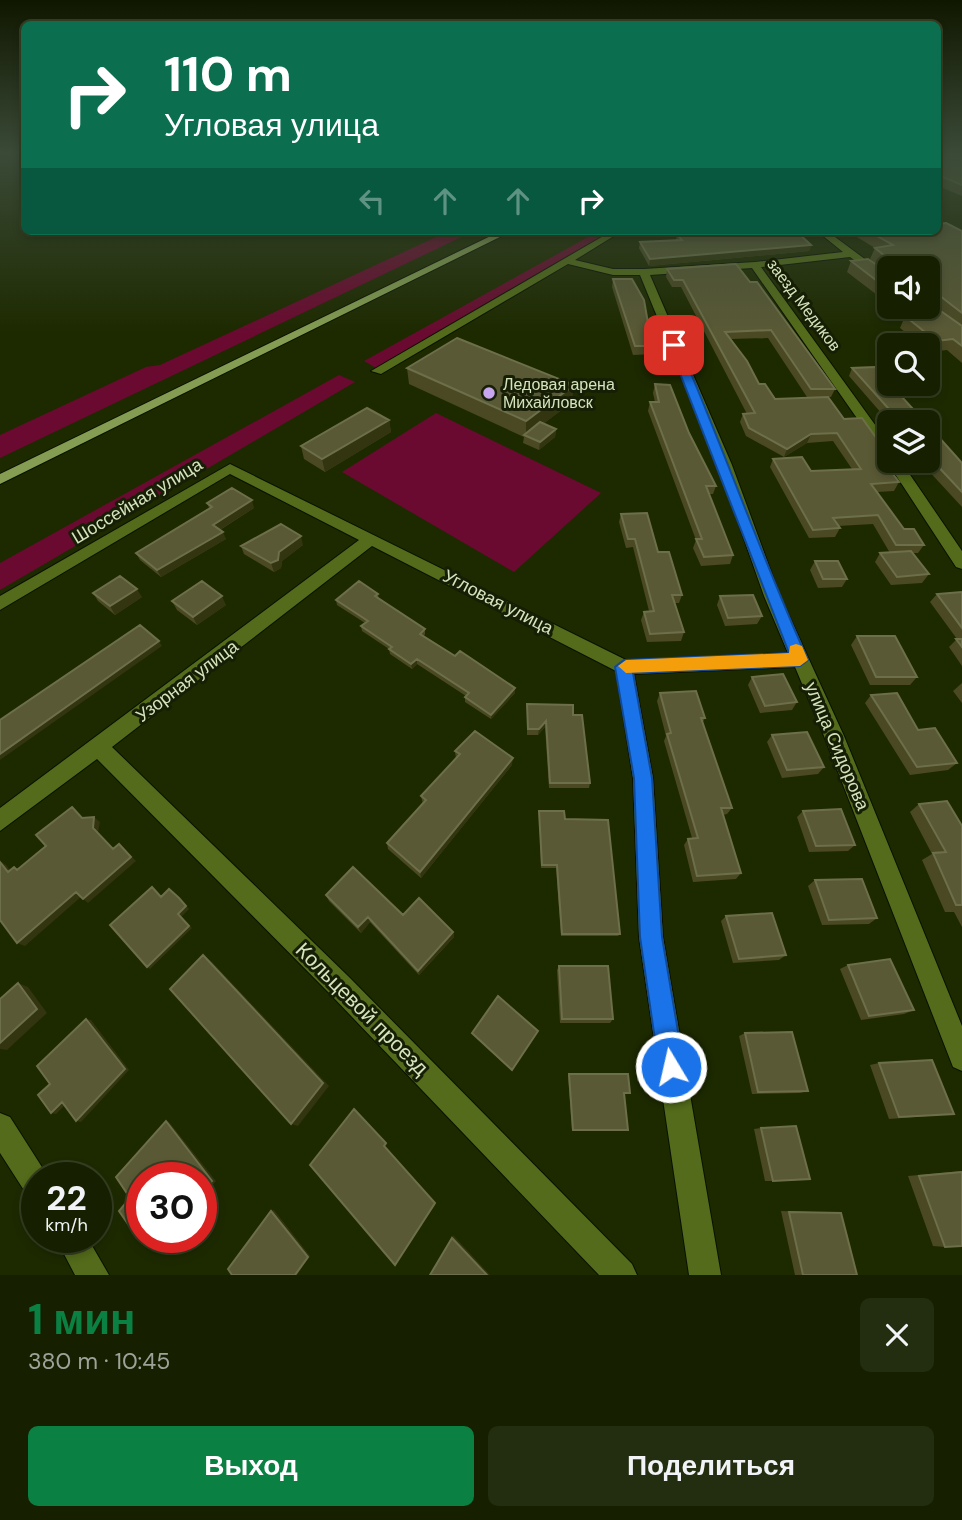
<!DOCTYPE html>
<html lang="ru">
<meta charset="utf-8">
<style>
:root{--surface:#162000;--page:#232d0f;--text:#f1f3f6;--muted:#9ea399;--line:#353e22;--accent:#0b8043}
body{margin:0;font-family:"DM Sans",sans-serif;background:var(--page);color:var(--text);height:100vh;display:flex;flex-direction:column;font-size:26px;white-space:nowrap}
*{box-sizing:border-box;margin:0}
p{font-size:23px;color:var(--muted)}
.icon{flex:none;width:38px;height:38px;fill:none;stroke:currentColor;stroke-width:2;stroke-linecap:round;stroke-linejoin:round}
.map{position:relative;height:1275px;overflow:hidden}
.panel{display:flex;flex-direction:column;background:var(--surface);flex:1}
.panel>*{flex:none}
.guide{position:absolute;left:21px;top:21px;width:920px;height:214px;border-radius:10px;box-shadow:0 4px 10px #0003,0 0 0 2px var(--line);background:#0b6e4f;color:#fff;overflow:hidden}
.buttons{position:absolute;left:877px;top:256px;display:grid;gap:14px}
.buttons a{display:grid;place-items:center;width:63px;height:63px;border-radius:10px;background:var(--surface);box-shadow:0 4px 10px #0003,0 0 0 2px var(--line);font-size:35px}
.speed{position:absolute;left:21px;top:1162px;display:flex;gap:14px;font-size:35px;font-weight:700;text-align:center}
.speed>*{display:grid;place-content:center;width:91px;height:91px;border-radius:50%;background:var(--surface);box-shadow:0 4px 10px #0003,0 0 0 2px var(--line);line-height:1}
.speed small{font-size:18px;font-weight:400}
.speed .limit{border:10px solid #d22;background:#fff;color:#111}
.pin{position:absolute;display:grid;place-items:center;width:60px;height:60px;color:#fff;margin:-30px;border-radius:14px;box-shadow:0 4px 10px #0006}
.me{position:absolute;width:77px;margin:-38px;rotate:351deg;stroke-linejoin:round;filter:drop-shadow(0 0 5px #0008)}
.turn{display:flex;align-items:center;gap:24px;height:147px;padding:0 28px;font-size:32px}
.turn .icon{width:91px;height:91px;stroke-width:2.5}
.turn b{display:block;font-size:49px;line-height:60px}
.lanes{display:flex;align-items:center;height:66px;padding:0 28px;background:#0003;justify-content:center;gap:35px;direction:ltr}
.lanes .off{opacity:.35}
.round{display:grid;place-items:center;flex:none;width:74px;height:74px;border-radius:10px;background:var(--page)}
.summary{display:flex;align-items:center;justify-content:space-between;height:119px;padding:0 28px}
h1{font-size:42px;font-weight:700;line-height:52px;color:var(--accent)}
.primary-button{display:flex;gap:14px;margin-top:auto;padding:14px 28px}
.primary-button a{flex:1;height:80px;border-radius:10px;background:var(--accent);color:#fff;font-size:28px;font-weight:700;line-height:80px;text-align:center}
.primary-button a+a{background:var(--page);color:var(--text)}
.map>svg:first-child{display:block}
</style>
<div class="map">
<svg width="962" height="1275" viewBox="0 0 962 1275">
<rect width="100%" height="100%" fill="#1d2a00"/>
<!-- green -->
<path fill="#6a0a30" d="M449,231H474L0,458V435L146,367L160,365Z
M599,231H614L376,368L364,361Z
M339,375L355,382L0,590V563Z
M436,413L601,493L514,572L342,472Z"/>
<g fill="none" stroke-linecap="round" stroke-linejoin="round">
<defs>
<path id="minor" d="M612,231H622L575,260L613,269H644L755,262L843,252L817,231H827L889,277V285L850,257L761,267L889,444V460H900L962,551V569L956,567L886,460L888,458L884,457L752,268L650,275L732,465L780,596L844,736L962,1026V1071L953,1067L824,736L795,667L634,674L653,778L663,937L721,1275H689L639,937L633,778L616,671L372,546L112,747L350,978L632,1264L637,1275H599L332,996L97,759L0,831V808L359,540L230,474L0,610V596L230,464L626,660L788,653L764,596L718,465L640,275H613L568,264L381,374L371,371Z
M0,1113L10,1117L47,1175L49,1178H37V1199L27,1195L0,1153Z
M55,1237H87L109,1275H75Z"/>
<path id="primary" d="M501,231H512L0,484V474Z"/>
</defs>
<!-- minor casing -->
<use href="#minor" stroke="#091100" stroke-width="2"/>
<!-- primary casing -->
<use href="#primary" stroke="#091100" stroke-width="2"/>
<!-- minor -->
<use href="#minor" fill="#536b1a" fill-rule="evenodd"/>
<!-- primary -->
<use href="#primary" fill="#849d52" fill-rule="evenodd"/>
</g>
<!-- wall -->
<path fill="#4a4924" fill-rule="evenodd" d="M938,154H962V196L938,186Z
M675,231H803L802,236L811,245L809,251L649,266L639,248L640,242L676,241L677,233Z
M847,231H962V363L947,350L930,352L928,350V345H921L900,328L903,321L879,302L881,298L847,272L851,261L885,271L870,259L875,248ZM889,268H928V306H889Z
M736,264L835,389L831,397H807L768,338L731,339L759,384L775,399L844,419L887,453L883,461L899,482L894,491L877,492L904,529L924,545L918,553H913L929,574L922,583L891,585L875,562L880,553H890L873,524L838,526L840,528L835,537L809,538L770,467L773,459L811,471L852,469L833,441L807,443L784,457L746,436L740,422L743,414H747L681,287H672L666,277L667,269Z
M613,279L648,323L657,346L655,354L633,355L612,287Z
M407,368L572,402L543,424L556,429L555,437L539,450L523,443L524,437L409,384Z
M852,368L925,422H889L849,376Z
M655,384L689,433L716,486L713,494H709L733,555L730,564L701,566L693,548L696,540L648,411L650,402H655L653,393Z
M389,420L391,432L325,472L304,459L301,446Z
M928,425L962,463V507L926,468L927,465L922,460H928Z
M207,503L254,508L220,530L226,539L161,577L140,560L136,553L209,508Z
M621,514L658,552L682,595L679,603H674L684,632L681,641L647,642L641,620L644,612L649,611L633,547L626,548L619,522Z
M303,545L282,561L281,568L274,572L244,554L241,546Z
M815,561L847,579L842,587L818,588L810,570Z
M962,592V666L949,647L957,639L930,602L937,594Z
M93,593L142,597L115,615L98,601Z
M378,594L379,599L425,629V634L424,636L515,693L491,719L465,702V697L466,696L417,664L412,669L390,654L389,649L362,631L361,626L365,623L337,605L336,600Z
M720,596L762,616L757,624L725,626L717,605Z
M172,601L226,605L197,625L177,610Z
M857,636L917,677L910,685H870L851,645Z
M752,677L797,702L792,710L760,713L748,685Z
M962,683V703L953,691Z
M660,693L705,718L703,722L732,808L727,814L723,815L741,873L736,879L693,882L684,845L688,839L692,838L664,741L666,736L657,701Z
M871,695L957,763L948,770L910,775L865,703Z
M527,704L573,715L590,783L589,788H549L545,727L538,735H527Z
M772,735L824,767L818,774L782,778L767,742Z
M455,751L512,765L421,878L388,849L387,843L423,804L421,796L456,759Z
M919,804L962,826V927L954,912H945L922,860L932,854L910,812Z
M539,811L565,819L620,934L618,936H561L556,868H541Z
M803,811L855,845L848,851L809,852L797,817Z
M815,880L877,918L869,924L822,925L808,886Z
M326,895L403,915L453,932L454,937L419,975L370,922L361,933L329,901Z
M726,916L786,955L779,960L733,963L721,921Z
M848,965L914,1010L904,1014L861,1020L840,969Z
M559,966L613,1019L610,1023H560L557,970Z
M538,1031L512,1071L472,1034V1033Z
M745,1033L808,1091L800,1093L752,1094L739,1036Z
M879,1063L954,1114L889,1119L870,1065Z
M569,1074L630,1093L624,1094L628,1130H572L568,1075Z
M761,1128L773,1181H765L754,1129Z
M962,1171V1246L945,1247L933,1246L908,1176Z
M781,1211L841,1213L857,1275H795Z"/>
<!-- shaded-wall -->
<path fill="#32350f" d="M811,245L809,251L649,266L650,259Z
M574,385L572,402L527,436L526,435V421Z
M389,420L391,432L325,472L322,459Z
M556,429L555,437L539,450L540,442Z
M811,434L807,443L784,457L787,449Z
M252,500L254,508L216,532L213,525Z
M223,532L226,539L161,577L157,570Z
M301,536L303,545L282,561L281,568L274,572L271,563L279,552Z
M137,589L142,597L115,615L110,606Z
M222,596L226,605L197,625L193,617Z
M159,641L162,646L0,760V754Z
M417,659V664L412,669L411,664Z
M515,688V693L491,719V715Z
M546,721L545,727L538,735L539,729Z
M513,758L512,765L421,878L420,872Z
M94,817L100,822L98,833L118,853L93,828Z
M119,844L136,861L88,903L83,899Z
M0,861L6,865L15,876L8,872Z
M76,892L82,896L25,946L17,943Z
M179,898L189,909L181,917L192,928L150,969L147,967L178,914Z
M368,917L370,922L361,933L358,927Z
M453,932L454,937L419,975L418,971Z
M203,955L212,962L329,1086L298,1126L291,1124Z
M18,983L28,987L47,1013L7,1050L0,1049V1043Z
M86,1019L91,1020L129,1070L81,1122L76,1121Z
M62,1102L67,1103L56,1114L51,1113Z
M354,1109L387,1144L385,1147L436,1202L395,1265L384,1146Z
M166,1121L169,1122L216,1181L201,1199V1194Z
M274,1210L310,1256L297,1275H295L271,1211Z
M142,1225V1230L139,1233L135,1234Z
M453,1235L490,1275H487L452,1238Z"/>
<!-- building -->
<path fill="#595935" stroke="#6d6f4a" stroke-width="2" d="M938,154H962V185L938,175Z
M946,223L962,231V313L935,292L928,293V268H895V264L875,248L893,245L868,231H938V224Z
M681,231H803L804,232H797L811,245L650,259L640,242L682,240L676,233H682Z
M868,259L889,273V290L851,261Z
M736,264L750,282H757L835,389H811L771,330L725,332L747,361L759,384H765L775,399L828,397L844,419L862,418L887,453H877L899,482L871,484L904,529H914L924,545H896L878,515L833,518L840,528L813,530L773,459L802,457L811,471L861,469L837,433L811,434L787,449L749,428L743,414L755,413L683,280H674L667,269Z
M613,279H632L644,300L648,323L657,346H635Z
M928,302L962,326V346L953,339L936,341L905,316H916L904,306H928Z
M457,338L574,385L526,421L407,368Z
M875,367L889,383L925,422H896L892,418H897L852,368Z
M655,384L670,385L689,433L716,486H706L733,555L704,557L696,539H702L650,402H659Z
M367,408L389,420L322,459L301,446Z
M540,422L556,429L540,442L524,435Z
M928,425L962,463V492L931,459H935L928,452Z
M232,488L252,500L213,525L223,532L157,570L136,553L212,507L207,503Z
M647,513L658,552H669L682,595H672L684,632L650,634L644,612L654,611L635,539H628L621,514Z
M281,524L301,536L279,552L278,560L271,563L241,546Z
M911,551L929,574L897,577L880,553Z
M815,561H838L847,579H823Z
M120,576L137,589L110,606L93,593Z
M202,581L222,596L193,617L172,601Z
M359,581L378,594L375,596L425,629L420,634L455,656L460,651L515,688L491,715L465,697L469,693L417,659L411,664L389,649L392,647L361,626L368,621L336,600Z
M962,592V628L937,594Z
M753,595L762,616L728,618L720,596Z
M140,625L159,641L0,754V720Z
M857,636H895L917,677H876Z
M956,639H962V647Z
M783,674L797,702L765,706L752,677Z
M696,691L705,718H701L732,808H721L741,873L697,876L688,839L698,838L667,734L671,733L660,693Z
M897,693L918,730L935,728L957,763L917,767L871,695Z
M527,704L573,705V715H582L590,783H550L546,721L539,729H528Z
M475,731L513,758L420,872L387,843L426,800L421,796L460,754L455,751Z
M807,732L824,767L787,770L772,735Z
M947,801L962,826V905H956L933,853L946,852L919,804Z
M72,807L82,818L94,817L93,828L113,849L119,844L131,857L83,899L76,892L17,943L0,920V862L8,872L14,867L17,870L46,846L36,835Z
M841,809L855,845L816,846L803,811Z
M539,811H564L565,819L608,820L620,934H562L557,865H542Z
M353,867L403,915L419,898L453,932L418,971L368,917L358,927L326,895Z
M862,879L877,918L829,920L815,880Z
M152,887L161,897L169,889L179,898L186,906L178,914L189,926L147,967L110,925Z
M772,913L786,955L739,959L726,916Z
M203,955L323,1083L291,1124L170,989Z
M890,959L914,1010L869,1016L848,965Z
M559,966H608L613,1019H562Z
M18,983L37,1009L0,1043V999Z
M498,996L538,1031L512,1070L472,1033Z
M86,1019L125,1069L76,1121L62,1102L51,1113L38,1095L50,1084L37,1066Z
M792,1032L808,1091L758,1092L745,1033Z
M932,1060L954,1114L899,1117L879,1063Z
M569,1074H628L630,1093H624L628,1130H573Z
M354,1109L386,1143L384,1146L435,1203L395,1265L310,1165Z
M166,1121L212,1181L201,1194V1178H142V1225L135,1234L119,1211L130,1198L116,1177Z
M796,1126L810,1179L773,1181L761,1128Z
M962,1172V1246L945,1247L919,1176Z
M271,1211L308,1257L295,1275H232L228,1269Z
M789,1212L841,1213L857,1275H803Z
M158,1237H166L162,1243Z
M452,1238L487,1275H430Z"/>
<!-- sky -->
<linearGradient id="sky" x2="0" y2="1"><stop stop-color="#101700"/><stop offset="0.46" stop-color="#3a4a37"/><stop offset="1" stop-color="#3a4a37" stop-opacity="0"/></linearGradient>
<rect width="962" height="333" fill="url(#sky)"/>
<!-- route -->
<path fill="#1a73e8" stroke="#114b97" stroke-width="2" d="M674,342L679,345C724,449 761,556 808,660L800,666L633,673L652,778L662,937L684,1067L680,1076L671,1079L663,1076L659,1067L640,937L634,778L615,667L624,660L789,653L669,345Z"/>
<!-- slow -->
<path fill="#f59e0b" d="M796,644L802,646L808,660L800,666L626,673L618,666L626,660L789,653L790,646Z"/>
<!-- markers -->
<circle fill="#c7a6ef" stroke="#161f06" stroke-width="2.5" cx="489" cy="393" r="7"/>
<g text-anchor="middle" dominant-baseline="central" stroke-width="6" stroke-linejoin="round" paint-order="stroke">
<!-- far-street labels -->
<g font-size="16" fill="#d5e4bd" stroke="#161f06">
<text transform="translate(804 305) rotate(53)">заезд Медиков</text>
</g>
<!-- far-poi labels -->
<g font-size="16" fill="#d5e4bd" stroke="#161f06" text-anchor="start">
<text x="503" y="384">Ледовая арена<tspan x="503" dy="18">Михайловск</tspan></text>
</g>
<!-- street labels -->
<g font-size="18" fill="#d5e4bd" stroke="#161f06">
<text transform="translate(137 501) rotate(-31)">Шоссейная улица</text>
<text transform="translate(498 602) rotate(27)">Угловая улица</text>
<text transform="translate(187 681) rotate(-37)">Узорная улица</text>
<text transform="translate(837 746) rotate(67)">улица Сидорова</text>
</g>
<!-- near-street labels -->
<g font-size="21" fill="#d5e4bd" stroke="#161f06">
<text transform="translate(362 1009) rotate(45)">Кольцевой проезд</text>
</g>
</g>
</svg>
<div class="buttons">
<a><svg class="icon" aria-label="sound" viewBox="0 0 24 24"><path d="M4 9h4l5-4v14l-5-4H4zM17 9q2 3 0 6"/></svg></a>
<a><svg class="icon" aria-label="search" viewBox="0 0 24 24"><circle cx="10" cy="10" r="6"/><path d="M15 15l6 6"/></svg></a>
<a><svg class="icon" aria-label="layers" viewBox="0 0 24 24"><path d="M12 4l9 5-9 5-9-5zM3 14l9 5 9-5"/></svg></a>
</div>
<div class="speed"><div>22<small>km/h</small></div><div class="limit">30</div></div>
<div class="pin" style="left:674px;top:345px;background:#d93025"><svg class="icon" aria-label="arrive" viewBox="0 0 24 24"><path d="M6 21V4h12l-3 4 3 4H6"/></svg></div>
<svg class="me" style="left:671px;top:1067px" viewBox="-20 -20 40 40"><circle r="17" fill="#1a73e8" stroke="#fff" stroke-width="3"/><path d="M0-11L8 9 0 5-8 9z" fill="#fff"/></svg>
<div class="guide">
<div class="turn"><svg class="icon" aria-label="right" viewBox="0 0 24 24"><path d="M7 20v-9h11M14 6l5 5-5 5"/></svg><div><b>110 m</b>Угловая улица</div></div>
<div class="lanes"><svg class="icon off" aria-label="left" viewBox="0 0 24 24"><path d="M17 20v-9H6M10 6l-5 5 5 5"/></svg><svg class="icon off" aria-label="ahead" viewBox="0 0 24 24"><path d="M12 20V5M6 11l6-6 6 6"/></svg><svg class="icon off" aria-label="ahead" viewBox="0 0 24 24"><path d="M12 20V5M6 11l6-6 6 6"/></svg><svg class="icon" aria-label="right" viewBox="0 0 24 24"><path d="M7 20v-9h11M14 6l5 5-5 5"/></svg></div>
</div>
</div>
<section class="panel">
<div class="summary"><div><h1>1 мин</h1><p>380 m · 10:45</p></div><a class="round"><svg class="icon" aria-label="close" viewBox="0 0 24 24"><path d="M6 6l12 12M18 6L6 18"/></svg></a></div>
<div class="primary-button"><a>Выход</a><a>Поделиться</a></div>
</section>
